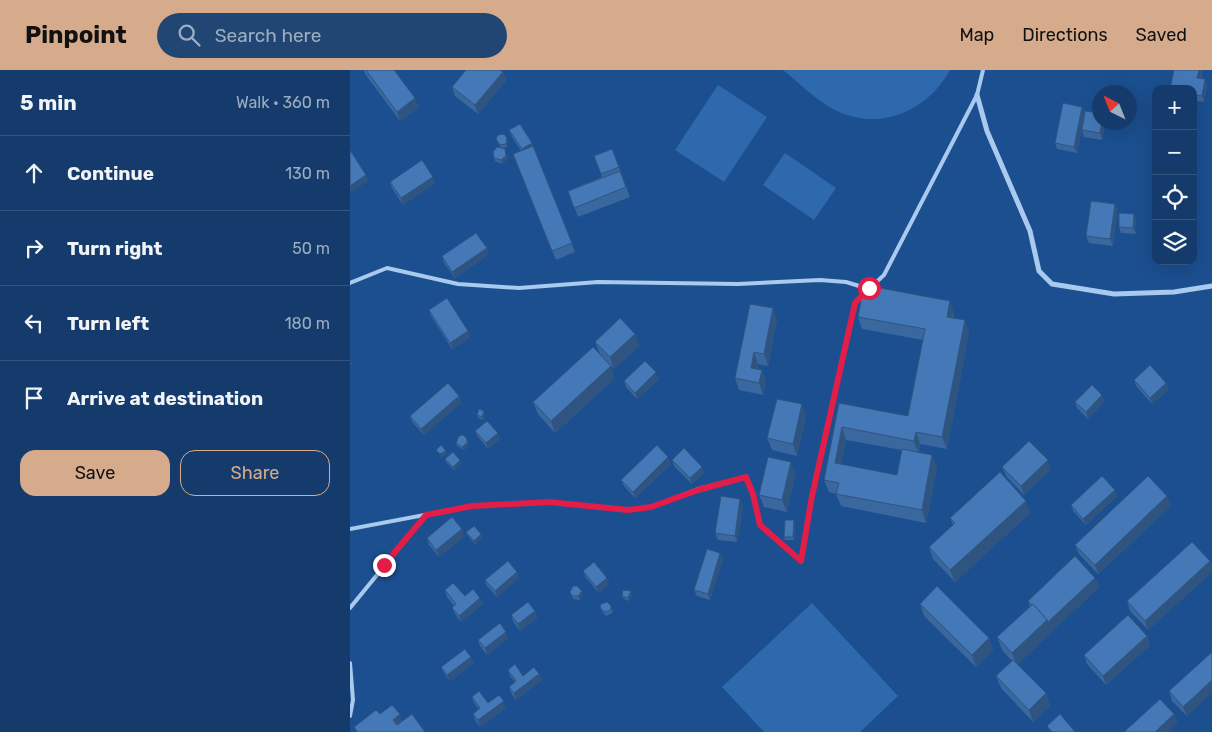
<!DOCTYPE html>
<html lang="en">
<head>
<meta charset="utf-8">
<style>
	:root { --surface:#143b6b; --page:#214673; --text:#f1f3f6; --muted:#9dadc1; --line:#33557e; --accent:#d6ab8b }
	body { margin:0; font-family:Rubik,sans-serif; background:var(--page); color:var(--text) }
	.controls { position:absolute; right:15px; top:15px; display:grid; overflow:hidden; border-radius:10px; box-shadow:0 5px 20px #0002 }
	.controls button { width:45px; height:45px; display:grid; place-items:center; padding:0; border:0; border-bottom:1px solid var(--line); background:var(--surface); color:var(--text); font:25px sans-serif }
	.compass { position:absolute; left:742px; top:15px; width:45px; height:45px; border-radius:50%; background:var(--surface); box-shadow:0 5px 20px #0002; rotate:317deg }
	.stop { position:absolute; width:15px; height:15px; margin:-11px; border:4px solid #e11d48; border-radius:50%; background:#fff }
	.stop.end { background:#e11d48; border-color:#fff; box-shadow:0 1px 5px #0008 }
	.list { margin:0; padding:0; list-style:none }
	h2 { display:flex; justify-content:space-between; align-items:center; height:65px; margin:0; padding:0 20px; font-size:21px }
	h2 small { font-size:16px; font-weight:400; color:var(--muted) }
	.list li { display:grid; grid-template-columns:32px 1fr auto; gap:15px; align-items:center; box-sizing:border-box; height:75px; padding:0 20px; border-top:1px solid var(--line) }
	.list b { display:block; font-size:19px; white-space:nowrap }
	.list em { font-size:16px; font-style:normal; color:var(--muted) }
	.actions { display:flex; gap:10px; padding:15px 20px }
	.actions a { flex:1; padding:11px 0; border:1px solid var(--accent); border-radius:15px; text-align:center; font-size:18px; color:var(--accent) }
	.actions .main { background:var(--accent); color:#111 }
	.icon { flex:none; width:28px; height:28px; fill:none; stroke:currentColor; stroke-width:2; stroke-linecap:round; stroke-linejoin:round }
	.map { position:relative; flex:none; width:862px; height:662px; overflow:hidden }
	header { display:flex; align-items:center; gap:30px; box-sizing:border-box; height:70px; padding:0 25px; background:var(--accent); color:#111 }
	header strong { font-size:24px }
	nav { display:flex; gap:28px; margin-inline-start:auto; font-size:18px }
	.search { width:350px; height:45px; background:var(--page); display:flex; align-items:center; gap:12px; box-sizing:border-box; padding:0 18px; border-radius:28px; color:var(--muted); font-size:19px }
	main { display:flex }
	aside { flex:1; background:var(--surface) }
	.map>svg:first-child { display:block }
	.green { fill:#2e69ad }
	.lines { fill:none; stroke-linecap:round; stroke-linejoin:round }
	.service { stroke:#a9c9ee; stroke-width:4 }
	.minor { stroke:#a9c9ee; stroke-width:5 }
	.wall { fill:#3a679d; fill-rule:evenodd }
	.shaded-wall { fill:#305480 }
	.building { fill:#4478b7; stroke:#305480 }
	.route { stroke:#e11d48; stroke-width:6 }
</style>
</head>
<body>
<header>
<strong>Pinpoint</strong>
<div class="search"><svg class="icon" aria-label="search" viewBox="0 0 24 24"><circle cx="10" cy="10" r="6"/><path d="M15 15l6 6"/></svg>Search here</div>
<nav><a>Map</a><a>Directions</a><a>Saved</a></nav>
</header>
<main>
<aside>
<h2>5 min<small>Walk · 360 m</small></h2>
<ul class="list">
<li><svg class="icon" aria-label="ahead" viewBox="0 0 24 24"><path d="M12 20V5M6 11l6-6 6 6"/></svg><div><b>Continue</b></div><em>130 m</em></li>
<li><svg class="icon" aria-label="right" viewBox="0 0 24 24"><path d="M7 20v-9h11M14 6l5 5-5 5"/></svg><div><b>Turn right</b></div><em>50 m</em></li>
<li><svg class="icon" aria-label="left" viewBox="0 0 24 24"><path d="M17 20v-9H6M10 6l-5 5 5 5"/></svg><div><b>Turn left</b></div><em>180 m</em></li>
<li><svg class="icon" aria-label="arrive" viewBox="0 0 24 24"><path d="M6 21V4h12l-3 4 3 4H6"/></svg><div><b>Arrive at destination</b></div></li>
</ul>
<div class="actions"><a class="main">Save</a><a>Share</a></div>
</aside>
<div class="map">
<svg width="862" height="662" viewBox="0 0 862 662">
	<rect width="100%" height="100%" fill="#1b4f8f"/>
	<g class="green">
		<path d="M 433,0 L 600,0 C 577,42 529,62 485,40 C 466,30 449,13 433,0 Z"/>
		<polygon points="368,15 417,47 374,112 325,80"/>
		<polygon points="435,83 486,118 464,150 413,115"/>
		<polygon points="462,533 548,626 510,662 414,662 372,617"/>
	</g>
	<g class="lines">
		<g class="service">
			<polyline points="0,213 37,198 108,214 169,218 248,212 388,214 470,210 496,212 519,219 534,205 627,25 633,0"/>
			<polyline points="0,459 122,436 199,432 278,440 301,437 348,419 396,407 403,424 410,455 451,491"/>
			<polyline points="451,491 462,426 505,233 516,222"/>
			<polyline points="0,538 76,445"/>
			<polyline points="0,593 3,630 0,646"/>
		</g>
		<polyline class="minor" points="627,25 637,61 680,161 689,201 702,214 764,224 824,222 862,216"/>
	</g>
	<g class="wall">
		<polygon points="14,0 44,0 69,37 50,51 15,4"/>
		<polygon points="824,0 852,0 851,9 855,9 857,16 854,32 847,31 846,38 843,38 843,19"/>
		<polygon points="153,2 156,11 128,44 105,26 102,17"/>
		<polygon points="732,37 735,43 727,83 707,79 705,73"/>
		<polygon points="750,52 755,52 752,70 734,67 732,60"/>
		<polygon points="159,60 182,73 225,182 206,190 167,93 171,81 162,67"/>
		<polygon points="146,69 158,71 157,77 151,78"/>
		<polygon points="155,79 157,89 152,94 145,91 144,88"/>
		<polygon points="244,86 269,97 280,127 228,147 218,121 252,107"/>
		<polygon points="40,112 85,113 53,135 42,118"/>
		<polygon points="765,134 767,140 763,176 739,173 736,166"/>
		<polygon points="784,144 786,150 786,164 771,163 769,157"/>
		<polygon points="139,184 105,208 94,193 92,186"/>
		<polygon points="79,240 118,261 120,267 102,279 81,246"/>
		<path d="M 604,243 L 604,248 L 619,262 L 597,379 L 570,374 L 569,382 L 587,397 L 576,453 L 491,436 L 486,424 L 479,422 L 474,410 L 489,333 L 558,346 L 573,270 L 512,259 L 508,247 ZM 496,370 L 552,380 L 547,405 L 491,394 Z"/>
		<polygon points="427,250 418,296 408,294 408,300 412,300 416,312 413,325 389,320 385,308"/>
		<polygon points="285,264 289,276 264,299 250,284 245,272"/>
		<polygon points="265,308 205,363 188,344 183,332"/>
		<polygon points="309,309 287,329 276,317 274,311"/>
		<polygon points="784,310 816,313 818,320 802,334 786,316"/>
		<polygon points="109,326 111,333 74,365 62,352 60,346"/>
		<polygon points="755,331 738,349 727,338 725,332"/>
		<polygon points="134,341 135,344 133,350 128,348 127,345"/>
		<polygon points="456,346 447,386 422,380 417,368"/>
		<polygon points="125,361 150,369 138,379 128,367"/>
		<polygon points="118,372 118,376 114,380 107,376 106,373"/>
		<polygon points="95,389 112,393 104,400 96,392"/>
		<polygon points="322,390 354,403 342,414 324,396"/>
		<polygon points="321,394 285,428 274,416 271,410"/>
		<polygon points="652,397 701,399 674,425 656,406"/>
		<polygon points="445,404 437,442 414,437 409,425"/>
		<polygon points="767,426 736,455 723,441 721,435"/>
		<polygon points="393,436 387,472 368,470 365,463"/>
		<polygon points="821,436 748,504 729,484 725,475"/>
		<polygon points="680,443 605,512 583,489 579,477 603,455 600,448"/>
		<polygon points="445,453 444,470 435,470 434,467"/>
		<polygon points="116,462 131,464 132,468 125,474 117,465"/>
		<polygon points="115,466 89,487 79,475 77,468"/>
		<polygon points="370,483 373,489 360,530 347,526 344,520"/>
		<polygon points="860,491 862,496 862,502 798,560 780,541 777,531"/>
		<polygon points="233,501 257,508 259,514 249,523 236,508"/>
		<polygon points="167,502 169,508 147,527 137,516 135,510"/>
		<polygon points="745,508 749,517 668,594 696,623 700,636 683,652 651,618 646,606 662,591 652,580 647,567 680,537 678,531"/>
		<polygon points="95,520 115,526 130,528 133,534 111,552 105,544 102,538 104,536 97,527"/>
		<polygon points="220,522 233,524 230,530 223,529"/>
		<polygon points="282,524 279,531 274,529 272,526"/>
		<polygon points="570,534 639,568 643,580 626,597 574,546"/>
		<polygon points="250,538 263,540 262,543 256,546 252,541"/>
		<polygon points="185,541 187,548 170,561 163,551 161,545"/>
		<polygon points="797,566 800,575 756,615 737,594 734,585"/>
		<polygon points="158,568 137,585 130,576 128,570"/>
		<polygon points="862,582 837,646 822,631 819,621"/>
		<polygon points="124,593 100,611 94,603 91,597"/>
		<polygon points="158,600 173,606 189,604 192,610 166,630 161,623 159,617 165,612 160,606"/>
		<polygon points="122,627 138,633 156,638 130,657 125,650 123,644 129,639 124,633"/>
	</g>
	<g class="shaded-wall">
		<polygon points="849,0 852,0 849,14 847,8"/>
		<polygon points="153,2 156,11 128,44 125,35"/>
		<polygon points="855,9 857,16 854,32 852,26"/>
		<polygon points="845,25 847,31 846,38 844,32"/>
		<polygon points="65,28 69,37 50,51 47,42"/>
		<polygon points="732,37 735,43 727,83 724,77"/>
		<polygon points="752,52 755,52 752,70 750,63"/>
		<polygon points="157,68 158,71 157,77 156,74"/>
		<polygon points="182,73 184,79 174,86 172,79"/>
		<polygon points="155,79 157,89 152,94 151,90"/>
		<polygon points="16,105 18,111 0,123 0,116"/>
		<polygon points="83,107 85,113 53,135 51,128"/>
		<polygon points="765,134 767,140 763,176 760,169"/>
		<polygon points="784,144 786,150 786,164 783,158"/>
		<polygon points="137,178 139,184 105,208 102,202"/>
		<polygon points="600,231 604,243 601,259 597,247"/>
		<polygon points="423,238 427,250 418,296 414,284"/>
		<polygon points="615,250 619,262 597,379 592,367"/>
		<polygon points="118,261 120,267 102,279 100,273"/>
		<polygon points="285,264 289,276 264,299 260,287"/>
		<polygon points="404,282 408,294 405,310 401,298"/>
		<polygon points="0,288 2,294 0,296"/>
		<polygon points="261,296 265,308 205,363 201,351"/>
		<polygon points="412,300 416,312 413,325 409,313"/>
		<polygon points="306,302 309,309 287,329 285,323"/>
		<polygon points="816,313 818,320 802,334 800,328"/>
		<polygon points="752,325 755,331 738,349 736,342"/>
		<polygon points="109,326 111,333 74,365 71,359"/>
		<polygon points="452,334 456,346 447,386 443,374"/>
		<polygon points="134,341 135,344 133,350 132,347"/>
		<polygon points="492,357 496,370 489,405 485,393"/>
		<polygon points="566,362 570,374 568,383 564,371"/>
		<polygon points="148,363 150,369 138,379 136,373"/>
		<polygon points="117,369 118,372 118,376 114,380 112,377"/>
		<polygon points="96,381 97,384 91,388 90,384"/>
		<polygon points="582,385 587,397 576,453 572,440"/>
		<polygon points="318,387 321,394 285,428 283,422"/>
		<polygon points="110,390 112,393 104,400 103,397"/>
		<polygon points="698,390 701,399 674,425 671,416"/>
		<polygon points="441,392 445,404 437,442 432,430"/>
		<polygon points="352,397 354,403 342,414 340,408"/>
		<polygon points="765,420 767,426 736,455 733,449"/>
		<polygon points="817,426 821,436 748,504 745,495"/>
		<polygon points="390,429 393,436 387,472 385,466"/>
		<polygon points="676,431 680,443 605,512 600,500"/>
		<polygon points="444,450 445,453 444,470 443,467"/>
		<polygon points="112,459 115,466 89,487 86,480"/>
		<polygon points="131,464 132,468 125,474 124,471"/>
		<polygon points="370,483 373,489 360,530 358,524"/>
		<polygon points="860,491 862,496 862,502 798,560 795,551"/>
		<polygon points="167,502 169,508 147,527 145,521"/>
		<polygon points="257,508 259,514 249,523 246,517"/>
		<polygon points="745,508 749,517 667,595 662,583 697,550"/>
		<polygon points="232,521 233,524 230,530 228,526"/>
		<polygon points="281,521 282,524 279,531 278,528"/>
		<polygon points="130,528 133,534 111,552 109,546"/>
		<polygon points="185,541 187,548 170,561 168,554"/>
		<polygon points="156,562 158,568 137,585 135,578"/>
		<polygon points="797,566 800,575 756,615 753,606"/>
		<polygon points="639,568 643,580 626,597 622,585"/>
		<polygon points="121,587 124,593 100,611 97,605"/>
		<polygon points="189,604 192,610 166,630 164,623"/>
		<polygon points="862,610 862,623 837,646 833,637"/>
		<polygon points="696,623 700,636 683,652 679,640"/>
		<polygon points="154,631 156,638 130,657 128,650"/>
		<polygon points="50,644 54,657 47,662 43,650"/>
		<polygon points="824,644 828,653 819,662 805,662"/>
	</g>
	<g class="building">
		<polygon points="16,0 44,0 65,28 47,42"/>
		<polygon points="116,0 150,0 153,2 125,35 102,17"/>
		<polygon points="824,0 849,0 847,8 855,9 852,26 845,25 843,32 843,19 820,19"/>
		<polygon points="713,33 732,37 724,77 705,73"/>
		<polygon points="735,41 750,43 750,52 752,52 750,63 732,60"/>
		<polygon points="170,54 182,73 172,79 159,60"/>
		<polygon points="154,64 157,68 156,74 150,75 146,69 148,65"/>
		<polygon points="183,76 222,173 202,181 163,84"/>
		<polygon points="147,77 155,79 156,86 151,90 144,88 143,82"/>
		<polygon points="262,79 269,97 251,104 244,86"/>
		<polygon points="0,80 16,105 0,116"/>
		<polygon points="72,90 83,107 51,128 40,112"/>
		<polygon points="270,101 276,117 224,138 218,121"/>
		<polygon points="741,131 765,134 760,169 736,166"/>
		<polygon points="769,143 784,144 783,158 769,157"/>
		<polygon points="126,163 137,178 102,202 92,186"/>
		<polygon points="514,215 600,231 597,247 615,250 592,367 566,362 564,371 492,357 485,393 547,405 552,379 582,385 572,440 486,424 489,413 474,410 489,333 558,346 575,259 508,247"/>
		<polygon points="97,228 118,261 100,273 79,240"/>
		<polygon points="400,234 423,238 414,284 404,282 401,298 412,300 409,313 385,308"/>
		<polygon points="270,248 285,264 260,287 245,272"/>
		<polygon points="243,277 261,296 201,351 183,332"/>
		<polygon points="295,291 306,302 285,323 274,311"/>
		<polygon points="800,295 816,313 800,328 784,310"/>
		<polygon points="98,313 109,326 71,359 60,346"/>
		<polygon points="742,315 752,325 736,342 725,332"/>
		<polygon points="427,329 452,334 443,374 417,368"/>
		<polygon points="129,339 134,341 132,347 127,345"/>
		<polygon points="137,351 148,363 136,373 125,361"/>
		<polygon points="113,365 117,369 117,373 112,377 106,373 109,366"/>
		<polygon points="679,371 698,390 671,416 652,397"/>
		<polygon points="91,375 96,381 90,384 86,380"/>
		<polygon points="307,375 318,387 283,422 271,410"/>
		<polygon points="334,378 352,397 340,408 322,390"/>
		<polygon points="103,382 110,390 103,397 95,389"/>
		<polygon points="418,387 441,392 432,430 409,425"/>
		<polygon points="650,402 676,431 600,500 579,477 605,453 600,448"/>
		<polygon points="752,406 765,420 733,449 721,435"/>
		<polygon points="798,406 817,426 745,495 725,475"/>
		<polygon points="371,426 390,429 385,466 365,463"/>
		<polygon points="102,447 112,459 86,480 77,468"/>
		<polygon points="435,450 444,450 443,467 434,467"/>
		<polygon points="124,456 131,464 124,471 116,462"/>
		<polygon points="842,472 860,491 795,551 777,531"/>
		<polygon points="357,479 370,483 358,524 344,520"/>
		<polygon points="725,486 745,508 698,552 697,550 683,534 682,535 678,531"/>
		<polygon points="158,491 167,502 145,521 135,510"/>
		<polygon points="244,492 257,508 246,517 233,501"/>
		<polygon points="103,513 115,526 123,519 130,528 109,546 102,538 106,534 95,520"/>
		<polygon points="223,516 227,516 232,521 228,526 222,526 220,522"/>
		<polygon points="587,516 639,568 622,585 570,534"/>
		<polygon points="273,520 281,521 278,528 272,526"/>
		<polygon points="178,532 185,541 168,554 161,545"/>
		<polygon points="257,532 261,536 261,540 255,542 250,538 251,534"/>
		<polygon points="683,534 697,550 662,583 647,567"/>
		<polygon points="778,545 797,566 753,606 734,585"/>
		<polygon points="150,553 156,562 135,578 128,570"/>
		<polygon points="115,579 121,587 97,605 91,597"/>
		<polygon points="862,582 862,610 833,637 819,621"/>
		<polygon points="663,590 696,623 679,640 646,606"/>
		<polygon points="165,594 173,606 184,597 189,604 164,623 159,617 166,611 158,600"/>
		<polygon points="129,621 138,633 149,625 154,631 128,650 123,644 130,638 122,627"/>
		<polygon points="810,629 824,644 805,662 774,662"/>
		<polygon points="42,635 50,644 43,650 47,655 62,644 75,662 6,662 7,661 4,657 26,640 30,644"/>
		<polygon points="710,644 725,662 702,662 697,656"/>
	</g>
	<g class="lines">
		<polyline class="route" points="34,495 76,445 122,436 199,432 278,440 301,437 348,420 396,407 403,424 410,455 451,491 462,426 505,233 519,218"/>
	</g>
</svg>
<div class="controls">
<button>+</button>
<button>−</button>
<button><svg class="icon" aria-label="locate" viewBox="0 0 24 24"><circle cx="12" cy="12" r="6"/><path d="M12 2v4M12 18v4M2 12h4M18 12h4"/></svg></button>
<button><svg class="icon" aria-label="layers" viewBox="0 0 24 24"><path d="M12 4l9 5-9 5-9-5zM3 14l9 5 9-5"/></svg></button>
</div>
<svg class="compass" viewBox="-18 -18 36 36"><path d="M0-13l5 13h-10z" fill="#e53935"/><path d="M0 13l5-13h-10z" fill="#9dadc1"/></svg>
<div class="stop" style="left:519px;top:218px"></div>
<div class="stop end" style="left:34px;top:495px"></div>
</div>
</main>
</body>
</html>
